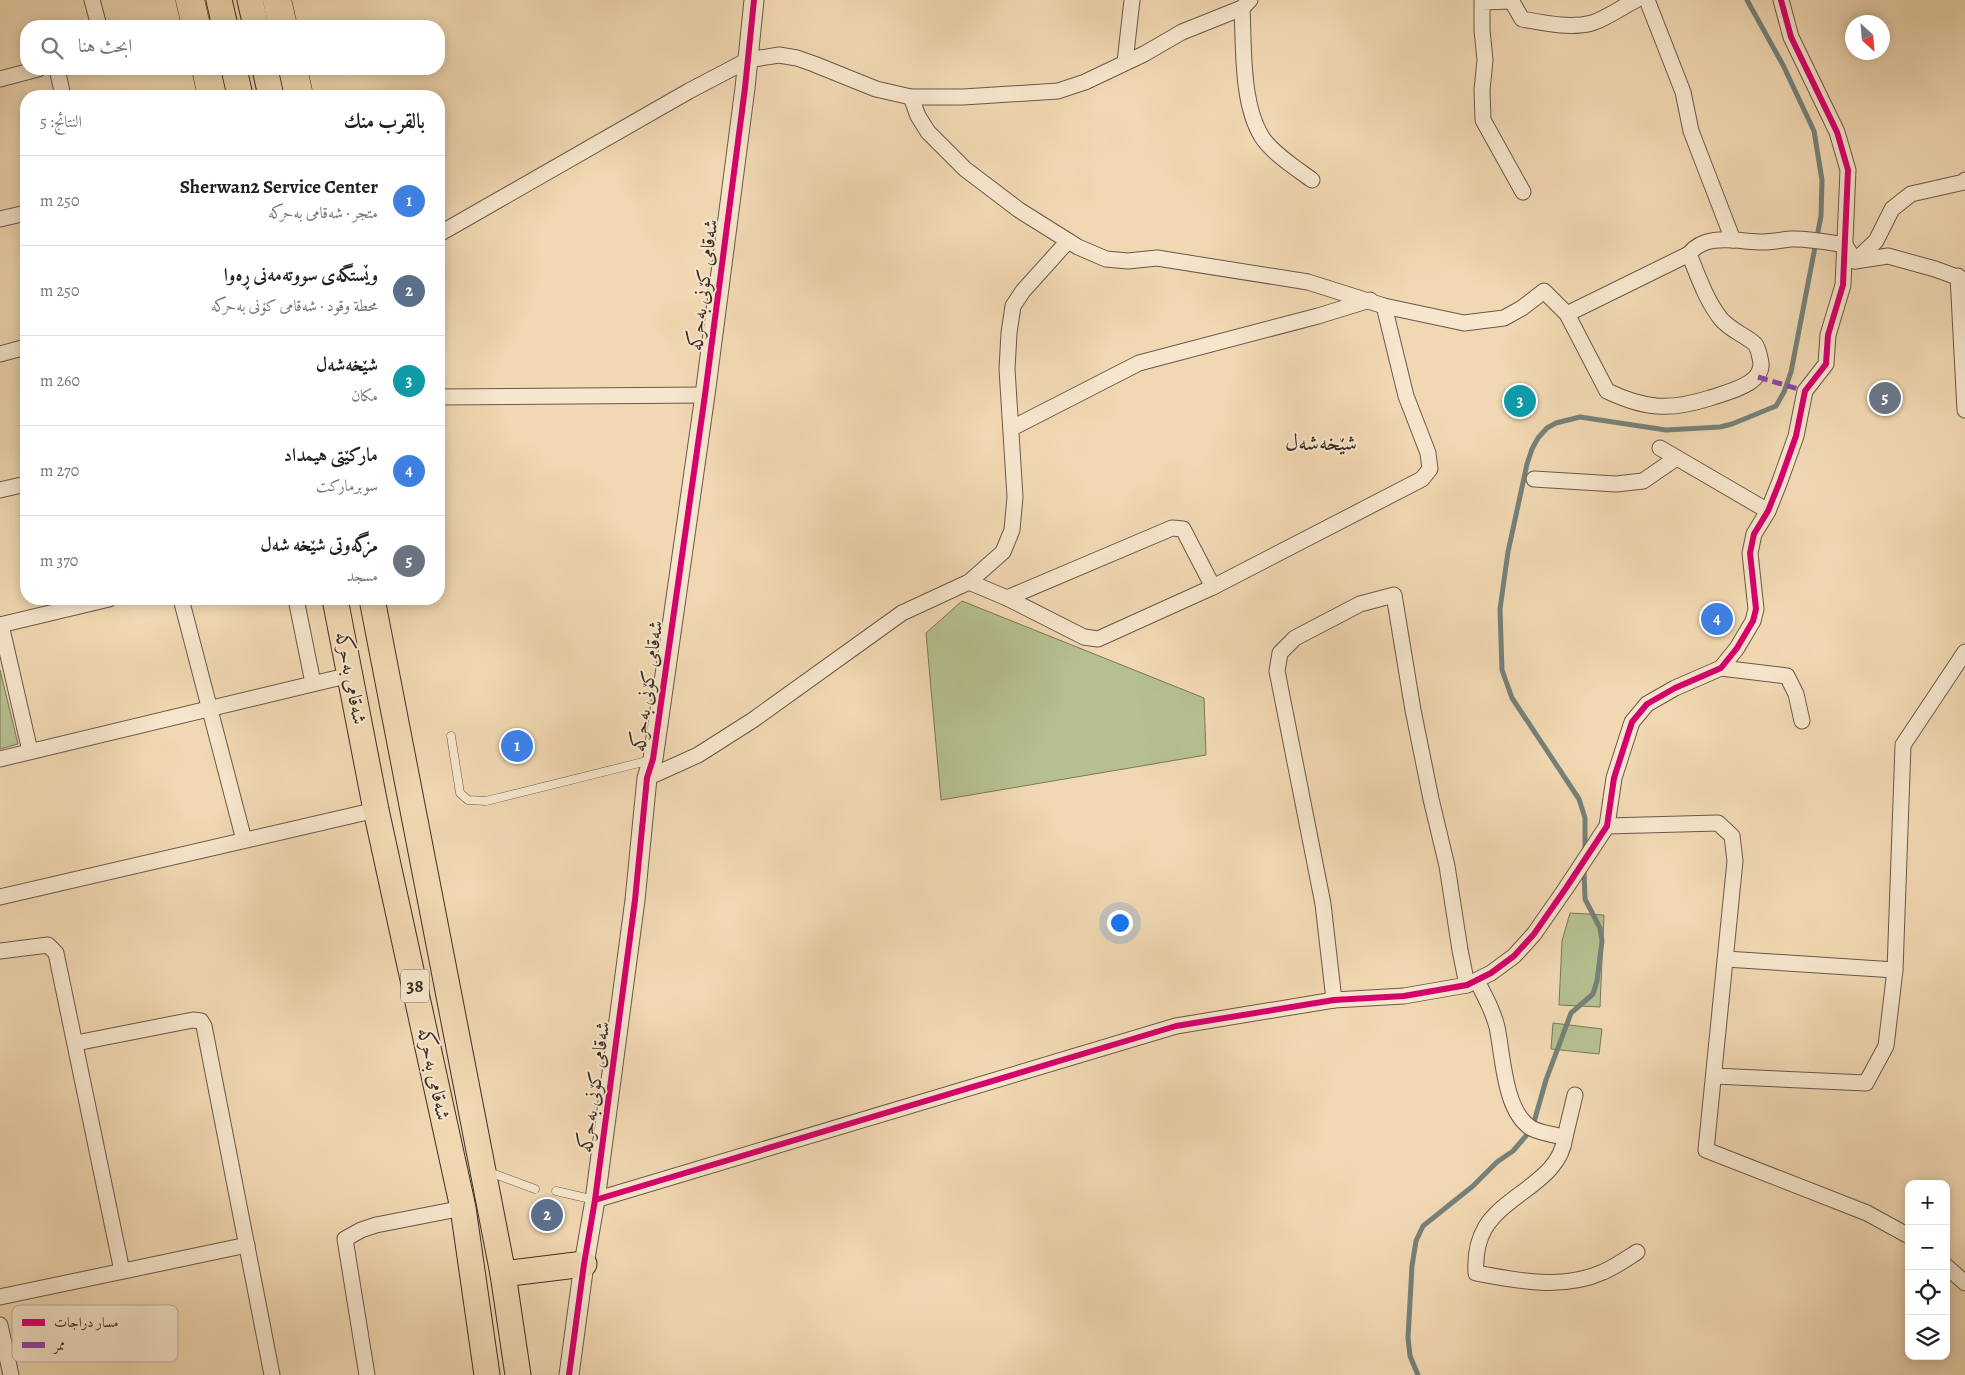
<!DOCTYPE html>
<html lang="ar">
<head>
<meta charset="utf-8">
<style>
	:root { --surface:#fff; --page:#f6f6f6; --text:#202124; --muted:#757577; --line:#e0e0e0; --accent:#8f2418 }
	body { margin:0; font-family:Alegreya,Amiri,serif; background:var(--page); color:var(--text); direction:rtl }
	.controls { position:absolute; right:15px; bottom:15px; display:grid; overflow:hidden; border-radius:10px; box-shadow:0 2px 12px #0003 }
	.controls button { width:45px; height:45px; display:grid; place-items:center; padding:0; border:0; border-bottom:1px solid var(--line); background:var(--surface); color:var(--text); font:25px sans-serif }
	.compass { position:absolute; left:1845px; top:15px; width:45px; height:45px; border-radius:50%; background:var(--surface); box-shadow:0 2px 12px #0003; rotate:154deg }
	.you { position:absolute; left:1119px; top:922px; width:18px; height:18px; margin:-12px; border:4px solid #fff; border-radius:50%; background:#1a73e8; box-shadow:0 0 0 8px #1a73e833 }
	.badge { display:grid; place-items:center; width:32px; height:32px; border-radius:50%; background:var(--accent); color:#fff; font-size:16px; font-weight:700 }
	.pin { position:absolute; translate:-50% -50%; border:2px solid #fff; box-shadow:0 1px 5px #0006 }
	.list { margin:0; padding:0; list-style:none }
	h2 { display:flex; justify-content:space-between; align-items:center; height:65px; margin:0; padding:0 20px; font-size:21px }
	h2 small { font-size:16px; font-weight:400; color:var(--muted) }
	.list li { display:grid; grid-template-columns:32px 1fr auto; gap:15px; align-items:center; box-sizing:border-box; height:90px; padding:0 20px; border-top:1px solid var(--line) }
	.list b { display:block; font-size:19px; white-space:nowrap }
	.list p { margin:0; font-size:16px; white-space:nowrap; color:var(--muted) }
	.list em { font-size:16px; font-style:normal; color:var(--muted) }
	.icon { flex:none; width:28px; height:28px; fill:none; stroke:currentColor; stroke-width:2; stroke-linecap:round; stroke-linejoin:round }
	.map { position:relative; flex:none; width:1965px; height:1375px; overflow:hidden; direction:ltr }
	.search { position:absolute; background:var(--surface); box-shadow:0 2px 12px #0003; left:20px; top:20px; width:425px; height:55px; display:flex; align-items:center; gap:12px; box-sizing:border-box; padding:0 18px; border-radius:20px; color:var(--muted); font-size:19px }
	.panel { position:absolute; background:var(--surface); box-shadow:0 2px 12px #0003; left:20px; top:90px; width:425px; height:515px; border-radius:20px; direction:rtl }
	.map>svg:first-child { display:block }
	.green { fill:#b6c08f; stroke:#7a775a }
	.lines { fill:none; stroke-linecap:round; stroke-linejoin:round }
	.stream { stroke:#758179; stroke-width:5 }
	.service-casing { stroke:#6a5849; stroke-width:9 }
	.minor-casing { stroke:#6a5849; stroke-width:17 }
	.tertiary-casing { stroke:#6a5849; stroke-width:21 }
	.primary-casing { stroke:#3d2e26; stroke-width:27 }
	.motorway-casing { stroke:#3d2e26; stroke-width:29 }
	.service { stroke:#f6e6cd; stroke-width:8 }
	.minor { stroke:#f6e6cd; stroke-width:15 }
	.tertiary { stroke:#f6e6cd; stroke-width:19 }
	.primary { stroke:#f1d8b2; stroke-width:25 }
	.motorway { stroke:#f1d8b2; stroke-width:28 }
	.quiet { stroke:#8e44ad; stroke-width:5; stroke-dasharray:10 5; stroke-linecap:butt }
	.cycleway-casing { stroke:#f6e6cd; stroke-width:9 }
	.cycleway { stroke:#d6006c; stroke-width:6 }
	.labels { text-anchor:middle; dominant-baseline:central; stroke-width:4; stroke-linejoin:round; paint-order:stroke }
	.shield { fill:#f6e6cd; stroke:#746558; stroke-width:1 }
	.shield-label { font-size:19px; font-weight:bold; fill:#3d2e26 }
	.street-label { font-size:20px; fill:#3d2e26; stroke:#f6e6cd }
	.quarter-label { font-size:22px; fill:#3d2e26; stroke:#f6e6cd }
	.key { fill:#f6e6cd; stroke:#beaf9b; stroke-width:1 }
	.key-label { font-size:14px; fill:#3d2e26 }
</style>
</head>
<body>
<div class="map">
<svg width="1965" height="1375" viewBox="0 0 1965 1375">
	<rect width="100%" height="100%" fill="#f1d8b2"/>
	<filter id="stains"><feTurbulence type="fractalNoise" baseFrequency=".004" numOctaves="4"/><feColorMatrix values="0 0 0 0 .2 0 0 0 0 .09 0 0 0 0 .02 0 0 0 .5 -.17"/></filter>
	<radialGradient id="worn" r=".72"><stop offset=".6" stop-color="#630" stop-opacity="0"/><stop offset="1" stop-color="#630" stop-opacity=".3"/></radialGradient>
	<g class="green">
		<polygon points="962,601 1204,698 1206,755 941,800 926,633"/>
		<polygon points="0,670 18,744 0,749"/>
		<polygon points="1570,913 1604,915 1600,1007 1559,1005 1562,941"/>
		<polygon points="1553,1023 1602,1029 1599,1054 1551,1049"/>
	</g>
	<g class="lines">
		<g class="stream">
			<polyline points="1585,851 1585,818 1579,799 1512,698 1502,670 1500,609 1508,552 1527,464 1532,449 1538,438 1547,428 1556,423 1580,417 1666,430 1720,427 1732,424 1776,406 1784,392 1791,372 1821,216 1822,180 1814,131 1783,65 1747,0"/>
			<polyline points="1418,1375 1410,1356 1408,1338 1412,1266 1416,1241 1423,1226 1473,1186 1497,1162 1513,1151 1532,1129 1546,1080 1571,1013 1593,994 1597,981 1602,941 1600,928 1585,899 1584,870"/>
		</g>
		<defs>
			<g id="service">
				<polyline points="451,736 460,793 468,800 486,801 651,760"/>
				<polyline points="489,1172 535,1189"/>
				<polyline points="556,1191 595,1200"/>
			</g>
			<g id="minor">
				<polyline points="92,0 99,26"/>
				<path d="M 1511,0 L 1522,19 C 1544,23 1570,29 1592,23 C 1607,18 1622,7 1636,0"/>
				<polyline points="1647,0 1683,92 1691,131 1733,240"/>
				<polyline points="1512,1 1482,2 1482,30 1485,60 1482,90 1483,120 1523,192"/>
				<path d="M 1242,8 C 1244,46 1241,104 1262,137 C 1271,152 1297,169 1312,180"/>
				<polyline points="1125,62 1132,0"/>
				<polyline points="57,69 63,96"/>
				<polyline points="0,79 38,69"/>
				<path d="M 911,97 L 918,116 L 928,132 L 965,169 L 1019,210 L 1078,247 L 1106,259 L 1128,261 L 1157,258 L 1308,282 L 1384,306 L 1464,323 L 1504,318 L 1522,308 L 1544,291 L 1567,314 L 1607,391 C 1645,409 1669,411 1710,398 C 1727,392 1768,384 1760,358 C 1759,353 1758,348 1755,344 C 1745,335 1730,330 1721,319 C 1706,300 1698,276 1689,254"/>
				<polyline points="0,219 26,213"/>
				<polyline points="439,234 689,91 748,60 779,55 797,58 814,64 876,89 911,97 963,97 1058,91 1085,82 1144,54 1182,32 1242,8 1250,0"/>
				<polyline points="1855,261 1876,241 1892,209 1911,194 1964,182 1965,180"/>
				<polyline points="1958,276 1965,410"/>
				<path d="M 1567,314 L 1689,254 C 1706,232 1739,242 1763,242 C 1772,242 1781,240 1790,239 C 1808,238 1827,242 1845,245 L 1855,261 L 1888,256 L 1935,269 L 1965,280"/>
				<polyline points="0,354 26,347"/>
				<polyline points="439,397 705,395"/>
				<polyline points="1012,428 1139,363 1318,316 1370,300"/>
				<polyline points="1660,448 1768,511"/>
				<polyline points="1534,479 1616,484 1643,481 1675,459"/>
				<polyline points="0,490 26,484"/>
				<polyline points="969,582 1007,598 1084,637 1098,639 1213,587 1422,479 1430,469 1428,453 1406,396 1384,306"/>
				<polyline points="1007,598 1172,528 1183,529 1213,587"/>
				<polyline points="181,599 244,840"/>
				<polyline points="296,599 313,683"/>
				<polyline points="0,625 109,599"/>
				<polyline points="1,625 30,751"/>
				<polyline points="1721,668 1787,676 1796,694 1802,721"/>
				<polyline points="0,759 350,675"/>
				<polyline points="647,778 698,755 753,720 902,613 969,582 1003,552 1012,530 1015,497 1007,369 1009,333 1013,306 1023,291 1068,241"/>
				<polyline points="1607,826 1718,823 1732,836 1735,861 1706,1150 1867,1213 1909,1236"/>
				<polyline points="0,897 376,810"/>
				<polyline points="0,951 48,945 56,953 122,1271"/>
				<polyline points="1726,959 1895,970"/>
				<path d="M 1477,981 C 1485,996 1493,1011 1497,1027 C 1503,1055 1504,1111 1531,1128 C 1540,1133 1554,1135 1565,1137 L 1575,1095"/>
				<polyline points="1334,1000 1323,904 1277,671 1280,653 1295,638 1360,604 1394,595 1413,710 1431,799 1447,866 1460,950 1467,985"/>
				<polyline points="76,1043 193,1020 201,1021 204,1026 272,1375"/>
				<polyline points="1714,1076 1866,1083 1886,1046 1895,970 1903,745 1965,652"/>
				<path d="M 1565,1137 C 1560,1181 1506,1193 1485,1228 C 1477,1242 1475,1258 1476,1273 C 1518,1281 1563,1290 1603,1272 C 1615,1267 1626,1259 1637,1252"/>
				<polyline points="595,1200 1176,1026 1334,1000 1404,996 1467,985 1491,973 1514,956 1534,934 1566,888 1607,826 1614,778 1632,722 1647,704 1675,688 1721,668 1737,648 1753,621 1756,609 1750,553 1754,534 1768,511 1780,481 1796,436 1805,391 1826,364 1828,335 1843,285 1848,170 1837,132 1791,37 1781,0"/>
				<polyline points="1946,1266 1965,1283"/>
				<polyline points="0,1297 247,1245"/>
				<polyline points="0,1325 11,1375"/>
				<polyline points="367,1375 345,1239 361,1230 376,1225 463,1208"/>
			</g>
			<polyline id="tertiary" points="569,1375 584,1264 595,1200 635,900 647,778 653,759 705,395 745,88 754,0"/>
			<g id="primary">
				<polyline points="219,0 225,26"/>
				<polyline points="250,0 256,26"/>
				<polyline points="234,69 240,96"/>
				<polyline points="265,69 271,96"/>
				<polyline points="335,599 376,810 463,1208 487,1375"/>
				<polyline points="372,599 503,1274 518,1375"/>
				<polyline points="503,1274 584,1264"/>
			</g>
			<g id="motorway">
				<polyline points="190,0 196,26"/>
				<polyline points="277,0 283,26"/>
				<polyline points="206,69 212,96"/>
				<polyline points="293,69 299,96"/>
			</g>
		</defs>
		<use href="#service" class="service-casing"/>
		<use href="#minor" class="minor-casing"/>
		<use href="#tertiary" class="tertiary-casing"/>
		<use href="#primary" class="primary-casing"/>
		<use href="#motorway" class="motorway-casing"/>
		<use href="#service" class="service"/>
		<use href="#minor" class="minor"/>
		<use href="#tertiary" class="tertiary"/>
		<use href="#primary" class="primary"/>
		<use href="#motorway" class="motorway"/>
		<polyline class="quiet" points="1758,377 1805,391"/>
		<defs>
			<g id="cycleway">
				<polyline points="595,1200 1176,1026 1334,1000 1404,996 1467,985 1491,973 1514,956 1534,934 1566,888 1607,826 1614,778 1632,722 1647,704 1675,688 1721,668 1737,648 1753,621 1756,609 1750,553 1754,534 1768,511 1780,481 1796,436 1805,391 1826,364 1828,335 1843,285 1848,170 1837,132 1791,37 1781,0"/>
				<polyline points="569,1375 584,1264 595,1200 635,900 647,778 653,759 705,395 745,88 754,0"/>
			</g>
		</defs>
		<use href="#cycleway" class="cycleway-casing"/>
		<use href="#cycleway" class="cycleway"/>
	</g>
	<g class="labels">
		<rect class="shield" x="401" y="969.5" width="28" height="33" rx="4"/>
		<g class="shield-label">
			<text x="415" y="986">38</text>
		</g>
		<g class="street-label">
			<text transform="translate(703 285) rotate(-83)">شەقامی کۆنی بەحرکە</text>
			<text transform="translate(351 678) rotate(79)">شەقامی بەحرکە</text>
			<text transform="translate(647 686) rotate(-82)">شەقامی کۆنی بەحرکە</text>
			<text transform="translate(434 1074) rotate(78)">شەقامی بەحرکە</text>
			<text transform="translate(594 1087) rotate(-82)">شەقامی کۆنی بەحرکە</text>
		</g>
		<g class="quarter-label">
			<text x="1321" y="443">شێخەشەل</text>
		</g>
	</g>
	<rect x="12" y="1305" width="166" height="57" rx="8" class="key"/>
	<rect x="22" y="1319" width="23" height="7" fill="#d6006c"/>
	<rect x="22" y="1342" width="23" height="6" fill="#8e44ad"/>
	<g class="key-label">
		<text x="54" y="1327">مسار دراجات</text>
		<text x="54" y="1350">ممر</text>
	</g>
	<rect width="100%" height="100%" filter="url(#stains)"/>
	<rect width="100%" height="100%" fill="url(#worn)"/>
</svg>
<div class="controls">
<button>+</button>
<button>−</button>
<button><svg class="icon" aria-label="locate" viewBox="0 0 24 24"><circle cx="12" cy="12" r="6"/><path d="M12 2v4M12 18v4M2 12h4M18 12h4"/></svg></button>
<button><svg class="icon" aria-label="layers" viewBox="0 0 24 24"><path d="M12 4l9 5-9 5-9-5zM3 14l9 5 9-5"/></svg></button>
</div>
<svg class="compass" viewBox="-18 -18 36 36"><path d="M0-13l5 13h-10z" fill="#e53935"/><path d="M0 13l5-13h-10z" fill="#757577"/></svg>
<div class="you"></div>
<div class="pin badge" style="left:517px;top:746px;background:#3f7fe0">1</div>
<div class="pin badge" style="left:547px;top:1215px;background:#5c6f8a">2</div>
<div class="pin badge" style="left:1520px;top:401px;background:#0f9aa8">3</div>
<div class="pin badge" style="left:1717px;top:619px;background:#3f7fe0">4</div>
<div class="pin badge" style="left:1885px;top:398px;background:#6b7280">5</div>
<div class="search"><svg class="icon" aria-label="search" viewBox="0 0 24 24"><circle cx="10" cy="10" r="6"/><path d="M15 15l6 6"/></svg>ابحث هنا</div>
<section class="panel">
<h2>بالقرب منك<small>النتائج: 5</small></h2>
<ul class="list">
<li><span class="badge" style="background:#3f7fe0">1</span><div><b>Sherwan2 Service Center</b><p>متجر · شەقامی بەحرکە</p></div><em>250 m</em></li>
<li><span class="badge" style="background:#5c6f8a">2</span><div><b>وێستگەی سووتەمەنی ڕەوا</b><p>محطة وقود · شەقامی کۆنی بەحرکە</p></div><em>250 m</em></li>
<li><span class="badge" style="background:#0f9aa8">3</span><div><b>شێخه‌شه‌ل</b><p>مكان</p></div><em>260 m</em></li>
<li><span class="badge" style="background:#3f7fe0">4</span><div><b>مارکێتی هیمداد</b><p>سوبرماركت</p></div><em>270 m</em></li>
<li><span class="badge" style="background:#6b7280">5</span><div><b>مزگەوتی شێخە شەل</b><p>مسجد</p></div><em>370 m</em></li>
</ul>
</section>
</div>
</body>
</html>
